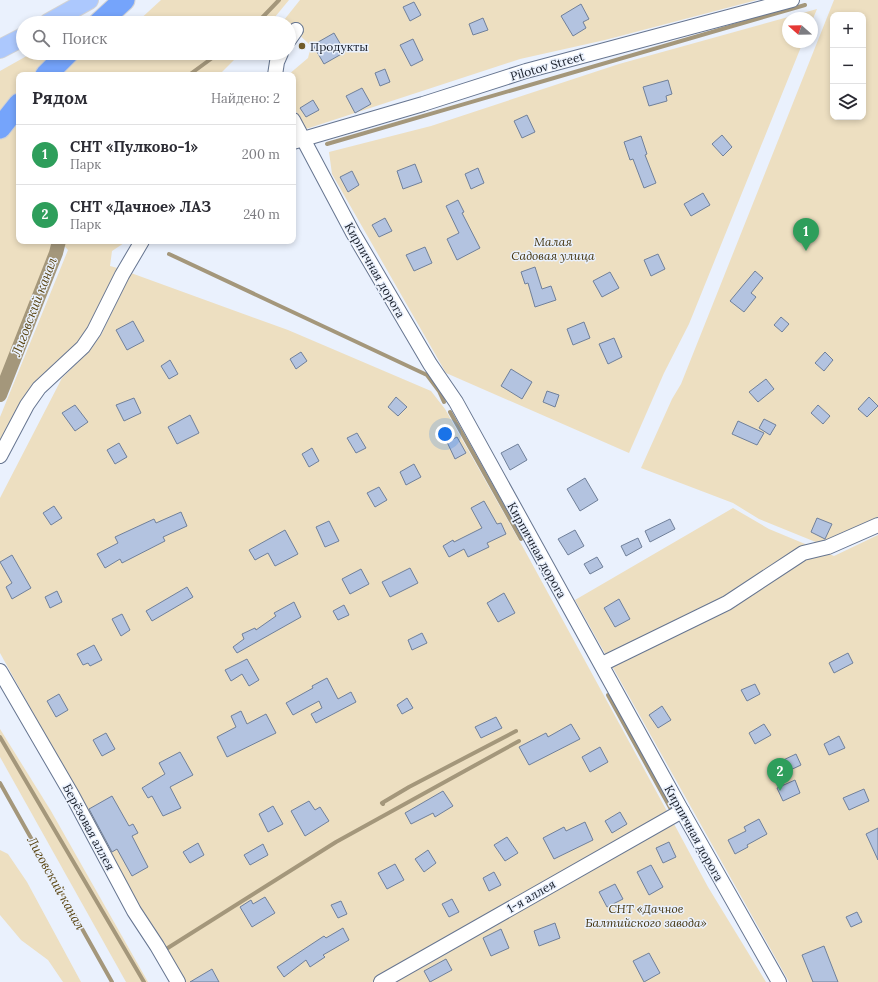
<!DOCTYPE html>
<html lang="ru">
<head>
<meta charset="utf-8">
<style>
	:root { --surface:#fff; --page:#f7f7f7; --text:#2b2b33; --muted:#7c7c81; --line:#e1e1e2; --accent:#1a73e8 }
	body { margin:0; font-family:Lora,serif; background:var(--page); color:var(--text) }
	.controls { position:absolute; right:12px; top:12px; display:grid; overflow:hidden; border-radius:8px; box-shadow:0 2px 6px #0003 }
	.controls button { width:36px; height:36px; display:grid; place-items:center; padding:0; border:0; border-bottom:1px solid var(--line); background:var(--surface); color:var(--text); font:20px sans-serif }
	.compass { position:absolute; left:782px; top:12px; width:36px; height:36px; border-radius:50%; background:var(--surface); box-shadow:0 2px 6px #0003; rotate:290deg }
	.you { position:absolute; left:445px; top:434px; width:14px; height:14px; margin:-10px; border:3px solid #fff; border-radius:50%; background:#1a73e8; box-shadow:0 0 0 6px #1a73e833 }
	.badge { display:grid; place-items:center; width:26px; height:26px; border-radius:50%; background:var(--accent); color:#fff; font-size:13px; font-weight:700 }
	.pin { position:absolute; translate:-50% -33px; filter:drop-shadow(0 1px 2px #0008) }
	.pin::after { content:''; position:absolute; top:21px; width:14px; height:12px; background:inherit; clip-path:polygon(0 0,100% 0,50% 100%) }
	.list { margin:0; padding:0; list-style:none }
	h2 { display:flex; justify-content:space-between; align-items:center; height:52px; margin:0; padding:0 16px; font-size:17px }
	h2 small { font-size:13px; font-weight:400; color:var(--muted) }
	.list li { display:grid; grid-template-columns:26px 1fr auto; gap:12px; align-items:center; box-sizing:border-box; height:60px; padding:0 16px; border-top:1px solid var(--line) }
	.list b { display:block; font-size:15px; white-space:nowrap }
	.list p { margin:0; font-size:13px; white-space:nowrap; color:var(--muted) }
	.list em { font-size:13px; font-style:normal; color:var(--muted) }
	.icon { flex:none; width:22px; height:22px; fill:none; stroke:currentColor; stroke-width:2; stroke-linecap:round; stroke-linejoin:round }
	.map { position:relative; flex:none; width:878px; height:982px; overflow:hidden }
	.search { position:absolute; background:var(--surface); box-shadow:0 2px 6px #0003; left:16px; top:16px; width:280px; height:44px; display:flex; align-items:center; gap:10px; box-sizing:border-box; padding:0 14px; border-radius:22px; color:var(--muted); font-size:15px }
	.panel { position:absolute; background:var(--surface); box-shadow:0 2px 6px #0003; left:16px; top:72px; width:280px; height:172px; border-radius:8px }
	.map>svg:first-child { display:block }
	.green { fill:#eddfc1; fill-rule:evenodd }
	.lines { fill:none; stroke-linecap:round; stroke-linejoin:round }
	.stream { stroke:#a4977b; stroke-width:4 }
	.canal { stroke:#a4977b; stroke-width:14 }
	.building { fill:#b3c3e0; stroke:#70809a }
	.minor-casing { stroke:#667590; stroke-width:16 }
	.major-casing { stroke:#d1d2d4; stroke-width:20 }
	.highway-casing { stroke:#d1d2d4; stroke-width:23 }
	.minor { stroke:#fff; stroke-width:14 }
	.major { stroke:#acc8fd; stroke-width:18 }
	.highway { stroke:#75a4fb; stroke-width:21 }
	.poi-dot { fill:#705b2a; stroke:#eaf1fd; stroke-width:1.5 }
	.labels { text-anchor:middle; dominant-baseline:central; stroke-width:3; stroke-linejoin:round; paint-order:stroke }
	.poi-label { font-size:12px; fill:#171d28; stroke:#eaf1fd; text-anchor:start }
	.street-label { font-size:12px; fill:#171d28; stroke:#eaf1fd }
	.park-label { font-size:12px; font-style:italic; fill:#44350f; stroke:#eaf1fd }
	.water-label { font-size:13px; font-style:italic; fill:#5a4512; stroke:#eaf1fd }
</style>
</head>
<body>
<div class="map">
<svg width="878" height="982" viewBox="0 0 878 982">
	<rect width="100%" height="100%" fill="#eaf1fd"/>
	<g class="green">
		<polygon points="161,0 289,0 270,23 136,23"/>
		<polygon points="300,0 757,0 605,40 520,59 306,129 293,106 293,75 288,75 308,58 311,46 289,25 289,23 284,20"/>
		<path d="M 834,0 L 878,0 L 878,525 L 828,547 L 759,519 L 733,503 L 641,468 L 672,399 L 681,384 ZM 833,15 L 863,15 L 863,117 L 833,117 Z"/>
		<polygon points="817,9 812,21 812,18 788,18 788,42 803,42 689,324 664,373 629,453 446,373 332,174 329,152 431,126 619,64"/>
		<polygon points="32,53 241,53 219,75 19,75 19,241 58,241 0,386 0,71"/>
		<polygon points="60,241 127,241 112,251 110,266 121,269 91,330 60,363 0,450 0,417 68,250"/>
		<polygon points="131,273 288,330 431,391 445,409 524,549 668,813 372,982 183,982 138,907 77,792 0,653 0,498 62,378 88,352 101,335"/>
		<polygon points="733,508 769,529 834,556 878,535 878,982 789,982 575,600"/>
		<polygon points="0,729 51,811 148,982 126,982 0,757"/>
		<polygon points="673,822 708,887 766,982 391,982"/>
		<polygon points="0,850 8,854 27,882 81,982 63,982 48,960 21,940 0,915"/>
	</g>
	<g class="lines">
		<g class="stream">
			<polyline points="257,23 279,0"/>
			<polyline points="189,75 219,53"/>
			<polyline points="327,144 805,5"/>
			<polyline points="169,254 427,375 439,391 444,402"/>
			<polyline points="450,412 521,539"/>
			<polyline points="608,695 672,811"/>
			<polyline points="0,737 144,982"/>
			<polyline points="0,783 112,982"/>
			<polyline points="383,804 382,803 409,787 516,731"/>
			<polyline points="163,951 336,842 519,741"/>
		</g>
		<polyline class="canal" points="0,395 56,253 59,241"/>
	</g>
	<g class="building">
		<polygon points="414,2 421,15 410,21 403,7"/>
		<polygon points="581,4 589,19 583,22 586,28 573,36 561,16"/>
		<polygon points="483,18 488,30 473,35 469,24"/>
		<polygon points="334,33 345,52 324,64 313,45"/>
		<polygon points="413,39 423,60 411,66 400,45"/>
		<polygon points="385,69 390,82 380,86 375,73"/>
		<polygon points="668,80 672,94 666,96 667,101 649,106 643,87"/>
		<polygon points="362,88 371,104 355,113 346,96"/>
		<polygon points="313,100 319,110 306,117 300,108"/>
		<polygon points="527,115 535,132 522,138 514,121"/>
		<polygon points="722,135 732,147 723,156 712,144"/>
		<polygon points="641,136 647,154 645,155 656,183 644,188 633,159 630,160 624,142"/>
		<polygon points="415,164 422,182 403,189 397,171"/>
		<polygon points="478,168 484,183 471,189 465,174"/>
		<polygon points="352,171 359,185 348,192 340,177"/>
		<polygon points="703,193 710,205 691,216 684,204"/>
		<polygon points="458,200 464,212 462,213 480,248 457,260 447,239 459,233 446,206"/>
		<polygon points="385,218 392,231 379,237 372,225"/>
		<polygon points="425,247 432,263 414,271 406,255"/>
		<polygon points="658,254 665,269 651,276 644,260"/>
		<polygon points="535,267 542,289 551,286 556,300 535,307 528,283 525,284 521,272"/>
		<polygon points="755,271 763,278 751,293 756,297 744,312 730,301"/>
		<polygon points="610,272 619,288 602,297 593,281"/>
		<polygon points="781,317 789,324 782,332 774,325"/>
		<polygon points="133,321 144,341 127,350 116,330"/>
		<polygon points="584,322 590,338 573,345 567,329"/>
		<polygon points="614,338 622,357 608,364 599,344"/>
		<polygon points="301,352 307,361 296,369 290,359"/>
		<polygon points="825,352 833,360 824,371 815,363"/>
		<polygon points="170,360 178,374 169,379 161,366"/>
		<polygon points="511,369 532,382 522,399 501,386"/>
		<polygon points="766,379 774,389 758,402 749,392"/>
		<polygon points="547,391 559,395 555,407 543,402"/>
		<polygon points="396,397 407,407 398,416 388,407"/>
		<polygon points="869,397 878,406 867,417 858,409"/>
		<polygon points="134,398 141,413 124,421 116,405"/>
		<polygon points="75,405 88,422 75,431 62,413"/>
		<polygon points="818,405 830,416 823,424 811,413"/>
		<polygon points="190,415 199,433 177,444 168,427"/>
		<polygon points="764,419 776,425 770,435 759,428"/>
		<polygon points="738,421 764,433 757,445 732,434"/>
		<polygon points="357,433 366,448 356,453 347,438"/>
		<polygon points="457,437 466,453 455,459 447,442"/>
		<polygon points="119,443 127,457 115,464 107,450"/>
		<polygon points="518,444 527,460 510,470 501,453"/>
		<polygon points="312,448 319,461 309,467 302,454"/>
		<polygon points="414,464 421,477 406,485 400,472"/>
		<polygon points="585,478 598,500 580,511 567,489"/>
		<polygon points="379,487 387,500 375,507 367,493"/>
		<polygon points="484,501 497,524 501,523 506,534 487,543 489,547 468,557 464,549 449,557 443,546 453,540 454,542 482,528 471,508"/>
		<polygon points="54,506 62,518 51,525 43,513"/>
		<polygon points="181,512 187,526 163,537 165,541 122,563 120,559 105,568 97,554 118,543 115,537 154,519 156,523"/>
		<polygon points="817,518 832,524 825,539 811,532"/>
		<polygon points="670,519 675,529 650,542 645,531"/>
		<polygon points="329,521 339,541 325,547 316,527"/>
		<polygon points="285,530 298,554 275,566 268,553 255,560 249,550"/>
		<polygon points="575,530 584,546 568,555 558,539"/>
		<polygon points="638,538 642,547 626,556 621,546"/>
		<polygon points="12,555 31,588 12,599 6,587 12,583 0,562"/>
		<polygon points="597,557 603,567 590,574 584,564"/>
		<polygon points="410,568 418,583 390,597 382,582"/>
		<polygon points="361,569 369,584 350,594 342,579"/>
		<polygon points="187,587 193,597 152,621 146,611"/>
		<polygon points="57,591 62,602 50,608 45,597"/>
		<polygon points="504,593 515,613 498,622 487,603"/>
		<polygon points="619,599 630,619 615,627 604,608"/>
		<polygon points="294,602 301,617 237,653 233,647 244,639 242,634 255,628 256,630 276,616 274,613"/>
		<polygon points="344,605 349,615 338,620 333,611"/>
		<polygon points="122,614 130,630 121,636 112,619"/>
		<polygon points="422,633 427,643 412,650 408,640"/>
		<polygon points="94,645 102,660 90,666 88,663 83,665 77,654"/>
		<polygon points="848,653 853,663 834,673 829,663"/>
		<polygon points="247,659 259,680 249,686 242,674 231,681 225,670"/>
		<polygon points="327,678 338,699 351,692 356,702 316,723 311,714 322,708 319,701 293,715 286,703 313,688 312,686"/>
		<polygon points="755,684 760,694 747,701 741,690"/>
		<polygon points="59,694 68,710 56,717 47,701"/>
		<polygon points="407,698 413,708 402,714 397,705"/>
		<polygon points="662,706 671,720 658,728 649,715"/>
		<polygon points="241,711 247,724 266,714 276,733 227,757 217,737 236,727 231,716"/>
		<polygon points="496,717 502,728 481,738 475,727"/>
		<polygon points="571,724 580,739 529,765 519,747 546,733 548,737"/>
		<polygon points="764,724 771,735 755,744 749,733"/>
		<polygon points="106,733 115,749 102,756 93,740"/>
		<polygon points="839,736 845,748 829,755 824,744"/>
		<polygon points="600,747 608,762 590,772 582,757"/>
		<polygon points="180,752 193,775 170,787 181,808 163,816 152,796 148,798 142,788 165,774 159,763"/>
		<polygon points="796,754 801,765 784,773 779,762"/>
		<polygon points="795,780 800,793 783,801 777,788"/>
		<polygon points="864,789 869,801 849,810 843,798"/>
		<polygon points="443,791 453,806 435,817 433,813 411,824 405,813"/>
		<polygon points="112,796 129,826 133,824 138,833 132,836 148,867 132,876 117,849 112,852 89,809"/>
		<polygon points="309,801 315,810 320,807 329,821 305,836 291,811"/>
		<polygon points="273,806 283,824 268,832 259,814"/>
		<polygon points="620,812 627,824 612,833 605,821"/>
		<polygon points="759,819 767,834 747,845 748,847 735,854 728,840 746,831 744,827"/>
		<polygon points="585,822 593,840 554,859 543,838 564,827 566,831"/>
		<polygon points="878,828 878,860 866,834"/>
		<polygon points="507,837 518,853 505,861 494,845"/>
		<polygon points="669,842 676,857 663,863 656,848"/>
		<polygon points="198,843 204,855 190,863 183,852"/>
		<polygon points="263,844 268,855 250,865 244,855"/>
		<polygon points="428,850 436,863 424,872 415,859"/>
		<polygon points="395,864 404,880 387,889 378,873"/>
		<polygon points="651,865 663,887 649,895 637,872"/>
		<polygon points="494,872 501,885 489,891 483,878"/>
		<polygon points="615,884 623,899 607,907 599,892"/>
		<polygon points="265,897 275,913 252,927 240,907 251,900 253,904"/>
		<polygon points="452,899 459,912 449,917 442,904"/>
		<polygon points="341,901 347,914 338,918 331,905"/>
		<polygon points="857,912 862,922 851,927 846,917"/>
		<polygon points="555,923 560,938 539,946 534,931"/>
		<polygon points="343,928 349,940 323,955 325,957 310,967 306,960 284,977 277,967 324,936 326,938"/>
		<polygon points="501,929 509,948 491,956 483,938"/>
		<polygon points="824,946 838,982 813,982 802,955"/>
		<polygon points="649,953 660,973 644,982 633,961"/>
		<polygon points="446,959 452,970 430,982 424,971"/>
		<polygon points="212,969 219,982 190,982"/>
	</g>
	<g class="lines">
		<defs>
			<g id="minor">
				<polyline points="289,40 296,30"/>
				<polyline points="275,75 277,62 281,53"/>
				<polyline points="293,120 353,233 430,364 456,402 682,811 779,982"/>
				<polyline points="293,142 423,104 526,71 792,0"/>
				<polyline points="0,456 27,405 39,388 83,347 94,331 122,275 142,241"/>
				<polyline points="602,664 727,603 803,553 828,547 878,525"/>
				<polyline points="0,671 72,795 134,911 157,946 178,982"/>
				<polyline points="381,982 682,811"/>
			</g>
			<g id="major">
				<polyline points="48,23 89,0"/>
				<polyline points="0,49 23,37"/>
			</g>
			<g id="highway">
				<polyline points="99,23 124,0"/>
				<polyline points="46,75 68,53"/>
				<polyline points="0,128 19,104"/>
			</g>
		</defs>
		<use href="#minor" class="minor-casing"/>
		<use href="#major" class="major-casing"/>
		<use href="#highway" class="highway-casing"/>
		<use href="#minor" class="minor"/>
		<use href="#major" class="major"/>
		<use href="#highway" class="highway"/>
	</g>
	<circle class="poi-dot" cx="302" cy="46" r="4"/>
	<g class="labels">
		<g class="poi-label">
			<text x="310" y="46">Продукты</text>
		</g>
		<g class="street-label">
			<text transform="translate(547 66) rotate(-16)">Pilotov Street</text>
			<text transform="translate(375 270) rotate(60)">Кирпичная дорога</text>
			<text transform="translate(537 550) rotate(61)">Кирпичная дорога</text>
			<text transform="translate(89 827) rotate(62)">Берёзовая аллея</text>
			<text transform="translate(694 833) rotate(61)">Кирпичная дорога</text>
			<text transform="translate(531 896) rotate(-30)">1-я аллея</text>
		</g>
		<g class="park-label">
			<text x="553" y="241">Малая<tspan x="553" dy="14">Садовая улица</tspan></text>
			<text x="646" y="908">СНТ «Дачное<tspan x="646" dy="14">Балтийского завода»</tspan></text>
		</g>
		<g class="water-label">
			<text transform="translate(34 307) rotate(-69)">Лиговский канал</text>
			<text transform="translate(56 883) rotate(61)">Лиговский канал</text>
		</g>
	</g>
</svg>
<div class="controls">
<button>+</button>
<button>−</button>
<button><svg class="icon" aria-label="layers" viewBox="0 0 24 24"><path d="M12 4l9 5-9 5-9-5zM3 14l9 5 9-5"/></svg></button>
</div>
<svg class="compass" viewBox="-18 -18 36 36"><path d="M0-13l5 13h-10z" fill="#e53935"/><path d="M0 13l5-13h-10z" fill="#7c7c81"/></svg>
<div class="you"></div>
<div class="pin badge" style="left:806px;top:251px;background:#2e9e5b">1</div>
<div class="pin badge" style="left:780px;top:791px;background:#2e9e5b">2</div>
<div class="search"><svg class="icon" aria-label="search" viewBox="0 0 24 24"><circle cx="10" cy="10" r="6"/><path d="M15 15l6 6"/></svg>Поиск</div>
<section class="panel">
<h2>Рядом<small>Найдено: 2</small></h2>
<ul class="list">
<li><span class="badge" style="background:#2e9e5b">1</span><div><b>СНТ «Пулково-1»</b><p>Парк</p></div><em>200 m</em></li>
<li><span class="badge" style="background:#2e9e5b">2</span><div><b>СНТ «Дачное» ЛАЗ</b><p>Парк</p></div><em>240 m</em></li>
</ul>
</section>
</div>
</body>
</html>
